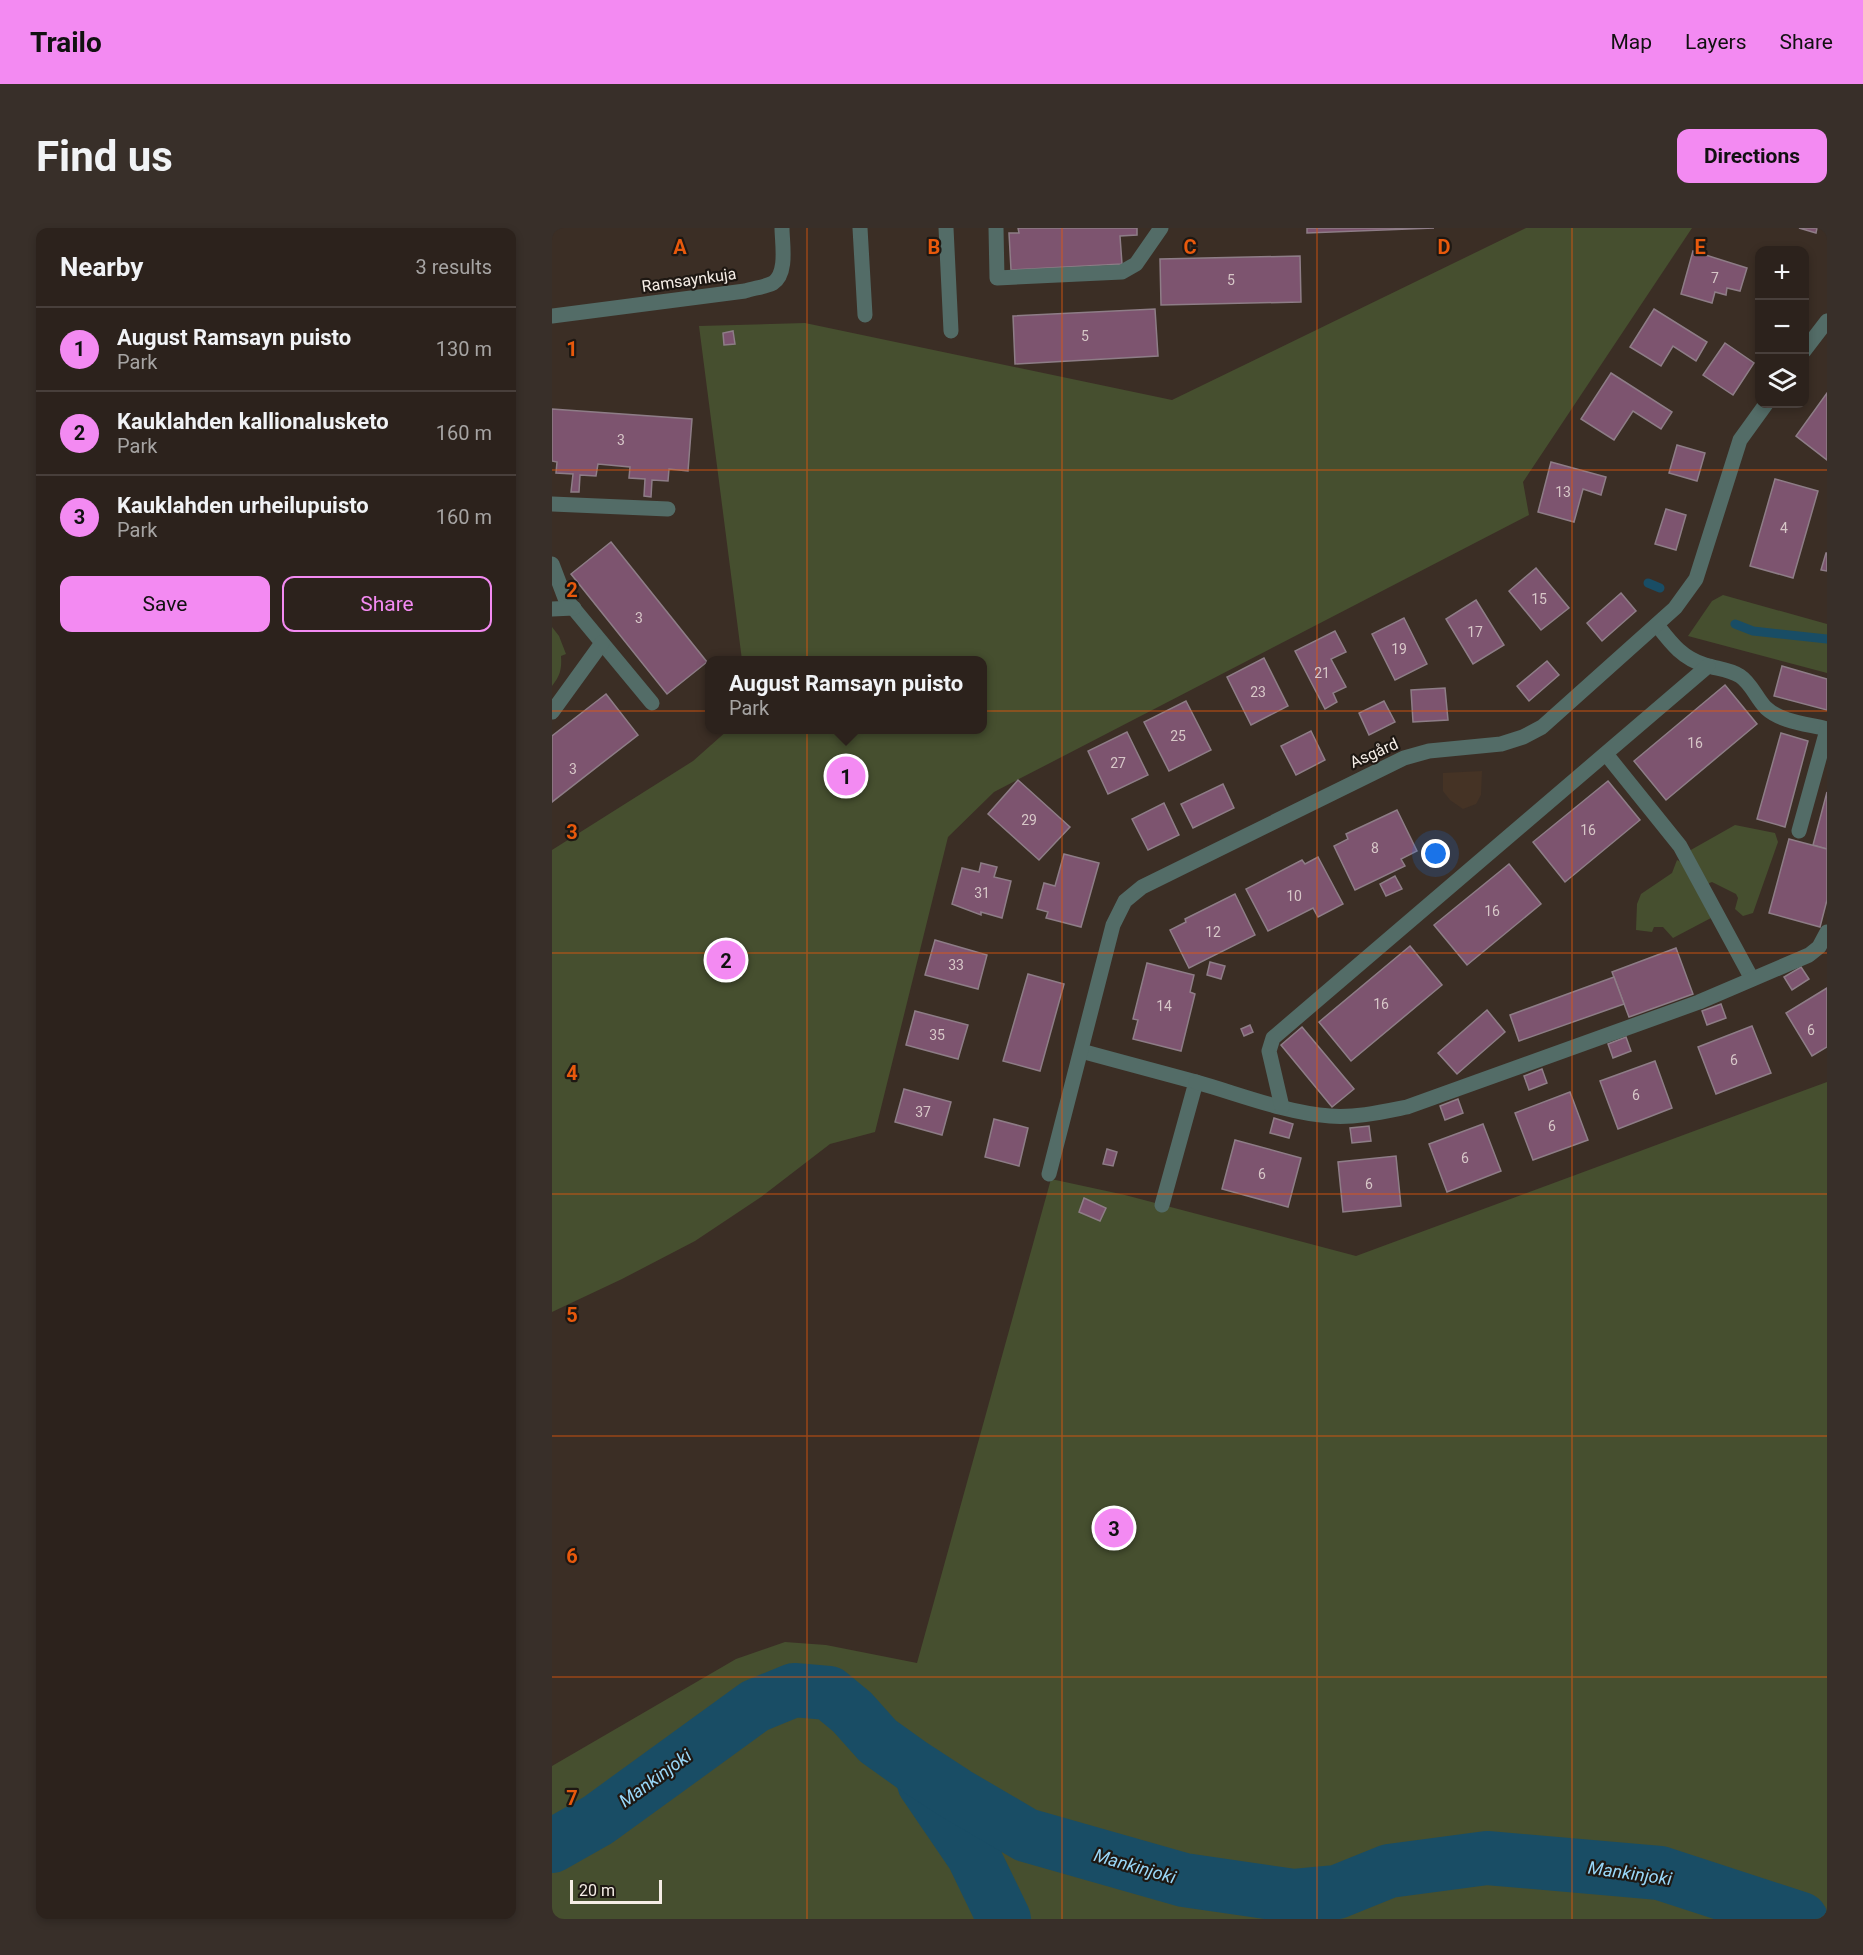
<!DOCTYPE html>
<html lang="en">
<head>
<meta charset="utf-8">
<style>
	:root { --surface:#2c221c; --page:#382f29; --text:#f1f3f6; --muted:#a6a4a3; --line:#483f3b; --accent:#f38af2 }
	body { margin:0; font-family:Roboto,sans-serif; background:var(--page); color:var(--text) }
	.controls { position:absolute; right:18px; top:18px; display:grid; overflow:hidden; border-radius:12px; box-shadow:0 3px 9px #0003 }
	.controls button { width:54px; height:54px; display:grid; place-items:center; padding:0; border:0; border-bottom:2px solid var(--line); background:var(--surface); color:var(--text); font:30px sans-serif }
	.scale { position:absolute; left:18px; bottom:15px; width:92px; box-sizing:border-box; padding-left:6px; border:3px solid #f5ede6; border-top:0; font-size:16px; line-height:21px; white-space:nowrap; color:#f5ede6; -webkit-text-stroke:4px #1e1813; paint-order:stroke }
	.you { position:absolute; left:884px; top:626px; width:21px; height:21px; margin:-15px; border:4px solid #fff; border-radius:50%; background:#1a73e8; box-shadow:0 0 0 9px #1a73e833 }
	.badge { display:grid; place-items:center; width:39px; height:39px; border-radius:50%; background:var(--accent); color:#111; font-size:20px; font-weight:700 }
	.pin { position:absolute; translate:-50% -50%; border:3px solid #fff; box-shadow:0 2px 6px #0006 }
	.popup { position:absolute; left:153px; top:428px; width:282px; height:78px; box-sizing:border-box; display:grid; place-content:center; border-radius:12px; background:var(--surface); filter:drop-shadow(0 2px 4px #0005); font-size:20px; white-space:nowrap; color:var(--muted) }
	.popup b { font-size:22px; color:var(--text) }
	.popup::after { content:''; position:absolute; left:50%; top:100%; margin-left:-12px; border:12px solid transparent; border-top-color:var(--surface) }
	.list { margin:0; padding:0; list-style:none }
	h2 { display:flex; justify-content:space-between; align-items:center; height:78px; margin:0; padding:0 24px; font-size:26px }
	h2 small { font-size:20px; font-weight:400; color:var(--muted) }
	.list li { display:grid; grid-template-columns:39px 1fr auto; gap:18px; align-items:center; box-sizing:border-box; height:84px; padding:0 24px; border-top:2px solid var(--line) }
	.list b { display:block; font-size:22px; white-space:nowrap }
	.list p { margin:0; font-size:20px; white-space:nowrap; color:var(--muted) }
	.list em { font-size:20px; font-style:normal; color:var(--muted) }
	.actions { display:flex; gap:12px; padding:18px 24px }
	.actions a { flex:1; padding:14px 0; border:2px solid var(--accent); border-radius:12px; text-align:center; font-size:21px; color:var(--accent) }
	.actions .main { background:var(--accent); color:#111 }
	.icon { flex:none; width:33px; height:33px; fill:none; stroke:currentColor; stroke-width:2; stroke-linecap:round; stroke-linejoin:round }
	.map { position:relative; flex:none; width:1275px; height:1691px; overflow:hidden; border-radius:12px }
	header { display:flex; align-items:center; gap:36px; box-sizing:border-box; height:84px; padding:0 30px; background:var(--accent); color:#111 }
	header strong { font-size:28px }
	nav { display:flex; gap:33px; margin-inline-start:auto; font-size:21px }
	.intro { display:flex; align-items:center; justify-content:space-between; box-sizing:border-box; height:144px; padding:0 36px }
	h1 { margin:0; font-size:42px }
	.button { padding:15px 27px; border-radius:12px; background:var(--accent); color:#111; font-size:21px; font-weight:700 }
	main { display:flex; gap:36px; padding:0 36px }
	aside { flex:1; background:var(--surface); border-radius:12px; box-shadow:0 3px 9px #0003 }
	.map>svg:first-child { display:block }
	.built { fill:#453325 }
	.green { fill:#464f2f }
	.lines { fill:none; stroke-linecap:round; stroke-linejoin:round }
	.stream { stroke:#194d65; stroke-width:9 }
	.river { stroke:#194d65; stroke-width:54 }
	.building { fill:#7d546f; stroke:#8e7d87; stroke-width:1.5 }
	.service { stroke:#536c67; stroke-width:15 }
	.minor { stroke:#536c67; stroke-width:15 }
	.grid { fill:none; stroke:#e8590c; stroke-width:1.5; stroke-opacity:0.55 }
	.labels { text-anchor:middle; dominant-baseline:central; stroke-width:4.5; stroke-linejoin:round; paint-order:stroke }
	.number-label { font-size:14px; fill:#d7c7c8 }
	.street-label { font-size:16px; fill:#f5ede6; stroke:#1e1813 }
	.water-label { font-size:18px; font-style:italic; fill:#99d7f8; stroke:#1e1813 }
	.grid-label { font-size:20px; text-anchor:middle; font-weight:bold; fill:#e8590c; stroke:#1e1813; stroke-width:4.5; stroke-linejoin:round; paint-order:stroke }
</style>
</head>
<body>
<header>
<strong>Trailo</strong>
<nav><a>Map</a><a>Layers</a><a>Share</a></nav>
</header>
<div class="intro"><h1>Find us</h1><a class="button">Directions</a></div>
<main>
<aside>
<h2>Nearby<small>3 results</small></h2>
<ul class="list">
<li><span class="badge">1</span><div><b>August Ramsayn puisto</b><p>Park</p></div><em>130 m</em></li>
<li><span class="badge">2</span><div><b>Kauklahden kallionalusketo</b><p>Park</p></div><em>160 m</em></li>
<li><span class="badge">3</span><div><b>Kauklahden urheilupuisto</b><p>Park</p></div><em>160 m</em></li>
</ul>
<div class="actions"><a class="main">Save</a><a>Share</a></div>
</aside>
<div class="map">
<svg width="1275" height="1691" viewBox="0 0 1275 1691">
	<rect width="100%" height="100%" fill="#3b2e25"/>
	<polygon class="built" points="930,543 929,567 924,576 911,581 898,572 891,563 891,545"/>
	<g class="green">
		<polygon points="974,0 1140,0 971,254 977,287 442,564 396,609 323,904 278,916 209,969 143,1013 70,1051 0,1084 0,622 141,533 176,502 430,502 430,432 190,432 147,98 253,95 620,172"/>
		<polygon points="1171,367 1275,396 1275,445 1136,408 1160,373"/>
		<path d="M 0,399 L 7,408 L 14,426 L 9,428 C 10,441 8,448 0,458 Z"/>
		<polygon points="1183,597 1223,605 1226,614 1201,685 1191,688 1183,681 1186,670 1184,666 1160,654 1155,656 1137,623"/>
		<polygon points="1125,632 1129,634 1159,690 1121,710 1111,699 1102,699 1100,704 1084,702 1085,676 1089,666 1120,645"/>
		<polygon points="1275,854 1275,1691 0,1691 0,1538 184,1431 233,1414 274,1417 365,1435 499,951 573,967 804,1028"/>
	</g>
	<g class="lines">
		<g class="stream">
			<polyline points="1096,355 1108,360"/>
			<polyline points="1183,396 1201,403 1275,411"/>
		</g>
		<g class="river">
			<polyline points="372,1555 421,1627 452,1691"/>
			<polyline points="0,1618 46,1592 203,1478 242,1462 277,1465 300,1484 326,1513 361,1538 404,1566 474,1607 632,1652 742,1668 785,1664 837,1643 935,1630 1108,1645 1249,1691"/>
		</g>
	</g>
	<g class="building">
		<polygon points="466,0 585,0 585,7 568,8 570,36 459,42 457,5 467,5"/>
		<polygon points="755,0 882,0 755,5"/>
		<polygon points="1247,0 1265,0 1264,5"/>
		<polygon points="1141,23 1195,40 1188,63 1175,60 1174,67 1163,64 1160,75 1129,66"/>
		<polygon points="748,28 749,74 609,77 608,31"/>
		<polygon points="603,81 606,128 463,136 461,88"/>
		<polygon points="1102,81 1155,114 1144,133 1121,118 1109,138 1078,119"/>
		<polygon points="181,103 183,116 172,117 171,105"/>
		<polygon points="1173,115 1202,135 1181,167 1151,147"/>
		<polygon points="1059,145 1120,184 1109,201 1081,183 1062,212 1029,191"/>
		<polygon points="1275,165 1275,232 1244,208"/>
		<polygon points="0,181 140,191 136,243 117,241 116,253 100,252 99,269 92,268 93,251 77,250 78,239 46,236 44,248 28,247 27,264 19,264 21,246 4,245 5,234 0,233"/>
		<polygon points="1125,217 1153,225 1145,253 1117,245"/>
		<polygon points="999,234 1054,249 1049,267 1031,261 1022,294 986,284"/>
		<polygon points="1223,251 1266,263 1241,350 1198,338"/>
		<polygon points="1114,281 1134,287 1124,322 1103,316"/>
		<polygon points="59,314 155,434 115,466 19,346"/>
		<polygon points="1274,325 1275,325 1275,343 1269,342"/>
		<polygon points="984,340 1017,380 989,402 957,363"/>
		<polygon points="1069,365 1084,383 1050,413 1035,395"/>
		<polygon points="924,372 952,417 921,436 894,391"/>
		<polygon points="852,390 875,436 843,452 820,406"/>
		<polygon points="783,403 794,424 779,431 794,459 781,465 785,474 773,481 743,423"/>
		<polygon points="712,430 736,478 699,497 675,449"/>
		<polygon points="995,433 1007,447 977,473 965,458"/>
		<polygon points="1230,438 1275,451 1275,482 1222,468"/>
		<polygon points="1173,457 1205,496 1114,572 1082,533"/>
		<polygon points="893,460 896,492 861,494 859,462"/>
		<polygon points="54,466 86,507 0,574 0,508"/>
		<polygon points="634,473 659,522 617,543 592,494"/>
		<polygon points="832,473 843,494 817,507 807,485"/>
		<polygon points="759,503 773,532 744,547 729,518"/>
		<polygon points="575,504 596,547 556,566 536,523"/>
		<polygon points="1229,505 1256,513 1233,599 1205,591"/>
		<polygon points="466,552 518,599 487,632 436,586"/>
		<polygon points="1056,553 1088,592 1013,654 981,614"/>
		<polygon points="671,556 682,580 641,600 629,576"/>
		<polygon points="1275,564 1275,621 1261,617"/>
		<polygon points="612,575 627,607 596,622 580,591"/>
		<polygon points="845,582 865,623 849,631 853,638 803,662 782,618 796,611 794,606"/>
		<polygon points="1237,611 1275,621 1275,672 1268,699 1217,685"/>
		<polygon points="512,626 547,635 529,699 494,690 496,684 485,681 492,655 503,658"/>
		<polygon points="766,629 791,676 766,689 761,680 716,703 694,661 750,632 753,636"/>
		<polygon points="429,635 445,639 442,649 459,653 450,690 429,684 429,687 400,676 410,640 427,644"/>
		<polygon points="957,636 989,676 915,737 882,697"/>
		<polygon points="843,648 850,661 834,668 828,656"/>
		<polygon points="683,666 703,707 637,740 618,702 634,694 633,691"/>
		<polygon points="383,712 435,727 426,761 373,747"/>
		<polygon points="858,718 890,757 799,833 767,794"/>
		<polygon points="1124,720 1141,766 1077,789 1060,744"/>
		<polygon points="658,734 673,738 669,751 655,747"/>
		<polygon points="595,735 642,747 638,764 643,766 629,823 581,811 586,792 581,791"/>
		<polygon points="1249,739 1257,751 1240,762 1232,749"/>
		<polygon points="476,746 512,756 488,843 451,833"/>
		<polygon points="1062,749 1072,776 967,813 958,787"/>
		<polygon points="1275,760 1275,819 1260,828 1234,785"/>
		<polygon points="1169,776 1174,790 1155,797 1150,783"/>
		<polygon points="935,782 953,804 905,846 886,825"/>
		<polygon points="363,783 416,797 406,831 354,817"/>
		<polygon points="698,797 701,804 692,808 689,801"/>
		<polygon points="1200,798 1219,845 1164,866 1146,819"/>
		<polygon points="750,799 802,861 780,879 729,817"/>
		<polygon points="1074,809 1079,823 1061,830 1056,816"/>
		<polygon points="1103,833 1120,880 1066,901 1048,853"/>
		<polygon points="990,841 995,855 977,862 972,848"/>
		<polygon points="352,861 399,874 390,907 343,894"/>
		<polygon points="1018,864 1036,912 981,932 963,885"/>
		<polygon points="906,871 911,885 893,892 888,878"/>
		<polygon points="722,890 741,896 737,910 718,905"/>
		<polygon points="442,891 476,900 467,938 433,929"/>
		<polygon points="931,896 949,943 895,964 877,916"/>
		<polygon points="817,898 819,913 800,915 798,900"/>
		<polygon points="683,912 749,930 736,979 670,961"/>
		<polygon points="555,921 565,924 561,938 551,936"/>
		<polygon points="844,928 849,978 791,984 786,934"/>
		<polygon points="532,970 554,980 548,993 527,984"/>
	</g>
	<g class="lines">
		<g class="service">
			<polyline points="308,0 313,87"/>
			<polyline points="394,0 399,103"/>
			<polyline points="444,0 445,50 570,44 584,36 609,0"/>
			<polyline points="0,276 116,281"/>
			<polyline points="0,336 13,370 100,475"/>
			<polyline points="0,381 22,380"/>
			<path d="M 1105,397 C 1119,415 1130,430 1153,437 C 1166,441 1177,441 1188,448 C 1199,455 1205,471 1214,480 C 1229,494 1256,496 1275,501"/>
			<polyline points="0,484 50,415"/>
			<polyline points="1054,526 1128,618 1200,751"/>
			<polyline points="1247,603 1275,502"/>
			<polyline points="529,823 644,854 610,977"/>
			<path d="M 644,854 C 687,866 734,885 778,888 C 804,890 830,884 855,879 L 1147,774 L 1257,727 L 1267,719 L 1275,704"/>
			<polyline points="730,879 717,823 721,810 1156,438"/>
		</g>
		<g class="minor">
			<path d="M 0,88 L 193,63 C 202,60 213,59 221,55 C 236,45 230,15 230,0"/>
			<polyline points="1252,123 1275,93"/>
			<polyline points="497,946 561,697 573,673 590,659 852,530 877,523 949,516 971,509 990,499 1123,380 1144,351 1188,212 1214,176"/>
		</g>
	</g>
	<path class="grid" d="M 255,0 L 255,1691M 510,0 L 510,1691M 765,0 L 765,1691M 1020,0 L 1020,1691M 0,242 L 1275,242M 0,483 L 1275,483M 0,725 L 1275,725M 0,966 L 1275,966M 0,1208 L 1275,1208M 0,1449 L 1275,1449"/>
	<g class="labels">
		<g class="number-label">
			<text x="1163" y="50">7</text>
			<text x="679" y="52">5</text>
			<text x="533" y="108">5</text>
			<text x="69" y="212">3</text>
			<text x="1011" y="264">13</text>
			<text x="1232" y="300">4</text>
			<text x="987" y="371">15</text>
			<text x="87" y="390">3</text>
			<text x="923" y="404">17</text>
			<text x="847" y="421">19</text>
			<text x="770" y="445">21</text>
			<text x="706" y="464">23</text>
			<text x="626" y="508">25</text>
			<text x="1143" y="515">16</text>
			<text x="566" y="535">27</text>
			<text x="21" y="541">3</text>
			<text x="477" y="592">29</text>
			<text x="1036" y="602">16</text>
			<text x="823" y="620">8</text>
			<text x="430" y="665">31</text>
			<text x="742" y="668">10</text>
			<text x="940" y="683">16</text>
			<text x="661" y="704">12</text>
			<text x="404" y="737">33</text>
			<text x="829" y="776">16</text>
			<text x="612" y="778">14</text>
			<text x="1259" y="802">6</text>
			<text x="385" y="807">35</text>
			<text x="1182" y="832">6</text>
			<text x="1084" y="867">6</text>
			<text x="371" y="884">37</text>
			<text x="1000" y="898">6</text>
			<text x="913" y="930">6</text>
			<text x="710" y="946">6</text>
			<text x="817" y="956">6</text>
		</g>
		<g class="street-label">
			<text transform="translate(137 52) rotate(-8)">Ramsaynkuja</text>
			<text transform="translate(822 525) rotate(-24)">Asgård</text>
		</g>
		<g class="water-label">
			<text transform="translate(103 1550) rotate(-36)">Mankinjoki</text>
			<text transform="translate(583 1638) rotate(16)">Mankinjoki</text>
			<text transform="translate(1078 1645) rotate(8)">Mankinjoki</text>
		</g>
	</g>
	<g class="grid-label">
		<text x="128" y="26">A</text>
		<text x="382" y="26">B</text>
		<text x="638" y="26">C</text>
		<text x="892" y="26">D</text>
		<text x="1148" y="26">E</text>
		<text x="20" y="128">1</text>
		<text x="20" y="369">2</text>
		<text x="20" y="611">3</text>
		<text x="20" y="852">4</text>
		<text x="20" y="1094">5</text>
		<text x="20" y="1335">6</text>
		<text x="20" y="1577">7</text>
	</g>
</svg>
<div class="controls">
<button>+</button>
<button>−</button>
<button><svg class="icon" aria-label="layers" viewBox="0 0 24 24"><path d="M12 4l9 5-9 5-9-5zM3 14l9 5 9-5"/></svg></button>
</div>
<div class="scale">20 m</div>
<div class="you"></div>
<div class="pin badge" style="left:294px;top:548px">1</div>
<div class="popup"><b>August Ramsayn puisto</b>Park</div>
<div class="pin badge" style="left:174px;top:732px">2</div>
<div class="pin badge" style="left:562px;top:1300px">3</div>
</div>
</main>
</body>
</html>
